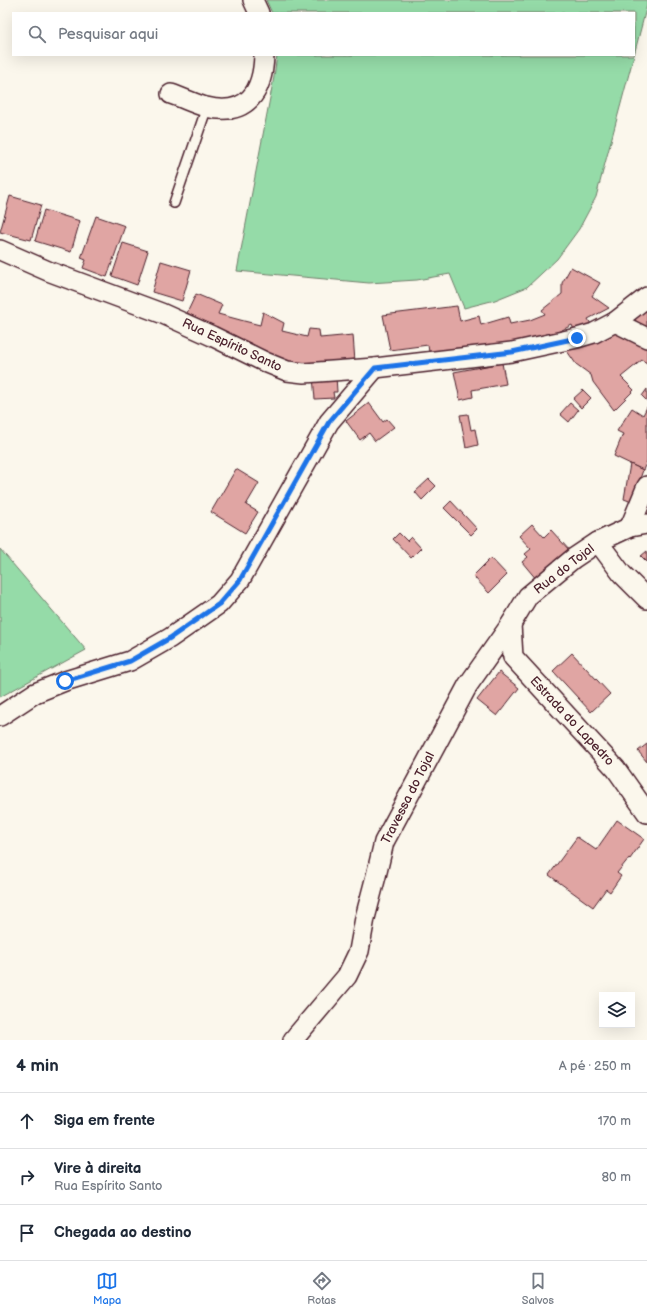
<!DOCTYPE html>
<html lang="pt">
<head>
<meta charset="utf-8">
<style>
	:root { --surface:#fff; --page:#f6f6f7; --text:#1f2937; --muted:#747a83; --line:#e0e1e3; --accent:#1a73e8 }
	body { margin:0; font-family:"Balsamiq Sans",sans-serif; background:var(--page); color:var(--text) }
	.controls { position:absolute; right:12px; bottom:12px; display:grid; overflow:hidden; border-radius:0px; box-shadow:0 4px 16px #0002 }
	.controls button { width:36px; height:36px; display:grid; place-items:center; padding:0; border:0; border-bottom:1px solid var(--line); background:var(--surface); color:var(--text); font:20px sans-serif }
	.stop { position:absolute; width:12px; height:12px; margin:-9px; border:3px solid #1a73e8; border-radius:50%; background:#fff }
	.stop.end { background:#1a73e8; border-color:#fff; box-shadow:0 1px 4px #0008 }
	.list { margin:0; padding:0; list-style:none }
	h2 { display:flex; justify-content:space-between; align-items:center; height:52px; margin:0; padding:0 16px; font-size:17px }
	h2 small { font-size:13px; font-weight:400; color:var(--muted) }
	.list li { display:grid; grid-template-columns:26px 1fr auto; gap:12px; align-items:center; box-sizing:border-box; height:56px; padding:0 16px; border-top:1px solid var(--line) }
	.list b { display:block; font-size:15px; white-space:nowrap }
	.list p { margin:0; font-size:13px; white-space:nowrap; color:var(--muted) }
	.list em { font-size:13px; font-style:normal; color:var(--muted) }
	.icon { flex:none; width:22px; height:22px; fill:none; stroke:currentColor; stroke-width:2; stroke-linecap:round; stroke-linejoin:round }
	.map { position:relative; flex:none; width:647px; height:1040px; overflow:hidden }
	.search { position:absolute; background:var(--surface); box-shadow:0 4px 16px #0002; left:12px; right:12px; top:12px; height:44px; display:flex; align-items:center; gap:10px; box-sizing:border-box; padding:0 14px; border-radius:0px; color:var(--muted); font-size:15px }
	.sheet { height:220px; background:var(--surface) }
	nav { display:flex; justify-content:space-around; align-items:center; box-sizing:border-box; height:56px; border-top:1px solid var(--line); background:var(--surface); font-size:11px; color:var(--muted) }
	nav a { display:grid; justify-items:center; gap:2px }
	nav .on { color:var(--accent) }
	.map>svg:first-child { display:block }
	.green { fill:#95dba8; stroke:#707d6a }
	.building { fill:#e0a5a3; stroke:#4a1f2b }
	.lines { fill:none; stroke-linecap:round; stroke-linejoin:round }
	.service-casing { stroke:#4a1f2b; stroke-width:12 }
	.minor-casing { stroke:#4a1f2b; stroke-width:22 }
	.service { stroke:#fbf7ec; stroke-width:9 }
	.minor { stroke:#fbf7ec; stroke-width:19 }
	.route { stroke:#1a73e8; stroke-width:5 }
	.labels { text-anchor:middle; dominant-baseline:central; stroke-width:3; stroke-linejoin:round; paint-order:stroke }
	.street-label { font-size:13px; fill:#4a1f2b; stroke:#fbf7ec }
</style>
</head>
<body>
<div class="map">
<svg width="647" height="1040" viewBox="0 0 647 1040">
	<rect width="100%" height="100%" fill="#fbf7ec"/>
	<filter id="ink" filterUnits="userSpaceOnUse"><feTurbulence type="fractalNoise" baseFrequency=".025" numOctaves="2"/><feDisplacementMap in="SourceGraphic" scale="8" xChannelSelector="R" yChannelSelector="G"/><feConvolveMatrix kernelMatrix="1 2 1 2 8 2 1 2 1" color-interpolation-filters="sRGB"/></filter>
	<g filter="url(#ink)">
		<g class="green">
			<polygon points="266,0 647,0 647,5 634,55 634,13 272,13"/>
			<polygon points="277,55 634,55 596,197 579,229 557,259 527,287 495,300 464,308 450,274 417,280 369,283 237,271 274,77"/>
			<polygon points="0,549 86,650 0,697"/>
		</g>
		<g class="building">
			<polygon points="10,196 41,205 31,240 0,232"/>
			<polygon points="44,210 80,221 71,252 35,241"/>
			<polygon points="96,216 125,226 107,277 83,268 86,260 81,258"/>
			<polygon points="123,243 148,251 137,285 112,276"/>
			<polygon points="161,261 191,270 182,301 152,292"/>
			<polygon points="571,267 600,283 592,296 609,308 588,319 592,326 575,332 572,325 560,331 535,339 486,347 459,348 429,352 428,345 390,350 383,315 457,306 460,321 479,316 481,325 508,317 510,324 530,320 545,314 542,310 562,294 562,283"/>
			<polygon points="196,294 222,305 218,314 244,321 260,325 263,312 284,323 282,331 307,337 309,329 319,330 320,338 353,335 355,362 318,365 295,363 276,357 256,346 187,313"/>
			<polygon points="647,303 647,328 628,316"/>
			<polygon points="614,333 628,333 647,343 647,363 642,360 621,377 634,390 614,410 593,382 591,375 576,364 567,351 590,341"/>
			<polygon points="502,363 506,384 472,390 473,397 460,400 454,372"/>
			<polygon points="336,376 337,392 333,392 334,398 315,399 313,377"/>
			<polygon points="647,389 647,401 642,396"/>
			<polygon points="583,390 591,398 581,408 573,399"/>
			<polygon points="369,403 383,422 387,419 394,427 375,441 369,433 360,440 346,421"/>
			<polygon points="570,403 578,410 569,422 560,414"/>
			<polygon points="647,407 647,461 643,470 614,456 623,434 617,431 632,408 643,415"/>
			<polygon points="468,414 471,430 475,429 478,445 466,448 460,415"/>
			<polygon points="630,464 643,470 632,502 624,499"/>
			<polygon points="236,469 259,483 246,505 258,512 245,533 211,512"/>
			<polygon points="429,479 436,486 422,500 415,492"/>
			<polygon points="451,501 477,529 471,535 444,508"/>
			<polygon points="532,524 544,537 551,530 570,551 537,580 522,562 528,557 525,554 531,549 519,536"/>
			<polygon points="399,533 407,541 411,537 421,548 411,558 393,539"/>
			<polygon points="647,551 647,562 641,556"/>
			<polygon points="491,558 507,575 489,593 473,576"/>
			<polygon points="572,653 610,694 591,712 553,671"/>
			<polygon points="499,672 519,688 497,716 477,700"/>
			<polygon points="647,744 647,762 638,751"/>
			<polygon points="617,820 644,839 630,859 629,858 617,873 621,876 610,892 606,889 593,907 549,875 577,837 596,850"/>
		</g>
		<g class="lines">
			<defs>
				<polyline id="service" points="174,203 207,107"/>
				<g id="minor">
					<polyline points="253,0 259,13"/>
					<path d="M 171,94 C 183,98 195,104 206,107 C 247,117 263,92 264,55"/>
					<polyline points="0,250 48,271 161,313 212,336 265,362 287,371 304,373 375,368 512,352 577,338 594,333 615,322 647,297"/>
					<polyline points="615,322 647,338"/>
					<polyline points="630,527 647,486"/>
					<polyline points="598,542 622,574 647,599"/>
					<polyline points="511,624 513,657 616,769 647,813"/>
					<polyline points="0,716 35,693 65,681 130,661 170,638 219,604 240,580 329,422 375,368"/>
					<polyline points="293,1040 347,976 359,951 365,918 376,876 384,842 468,685 511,624 528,596 574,558 598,542 630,527 647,524"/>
				</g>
			</defs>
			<use href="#service" class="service-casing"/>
			<use href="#minor" class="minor-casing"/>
			<use href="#service" class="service"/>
			<use href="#minor" class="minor"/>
		</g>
	</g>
	<g class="lines" filter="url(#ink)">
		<polyline class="route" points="65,681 130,661 170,638 219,604 240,580 329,422 375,368 512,352 577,338"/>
	</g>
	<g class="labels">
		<g class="street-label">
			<text transform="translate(232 345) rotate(25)">Rua Espírito Santo</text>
			<text transform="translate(564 569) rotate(-38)">Rua do Tojal</text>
			<text transform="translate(572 721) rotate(47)">Estrada do Lapedro</text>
			<text transform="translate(408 798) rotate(-63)">Travessa do Tojal</text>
		</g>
	</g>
</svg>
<div class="controls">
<button><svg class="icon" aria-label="layers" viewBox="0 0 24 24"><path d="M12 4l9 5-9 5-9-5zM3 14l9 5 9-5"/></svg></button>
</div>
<div class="stop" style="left:65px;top:681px"></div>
<div class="stop end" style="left:577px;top:338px"></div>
<div class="search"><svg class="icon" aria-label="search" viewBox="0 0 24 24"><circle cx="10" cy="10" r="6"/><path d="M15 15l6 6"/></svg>Pesquisar aqui</div>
</div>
<section class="sheet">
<h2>4 min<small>A pé · 250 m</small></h2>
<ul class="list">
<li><svg class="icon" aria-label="ahead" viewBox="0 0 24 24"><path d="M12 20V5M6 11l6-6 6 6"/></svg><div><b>Siga em frente</b></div><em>170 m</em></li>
<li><svg class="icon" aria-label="right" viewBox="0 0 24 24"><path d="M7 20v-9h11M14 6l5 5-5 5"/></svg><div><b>Vire à direita</b><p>Rua Espírito Santo</p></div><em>80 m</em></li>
<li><svg class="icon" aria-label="arrive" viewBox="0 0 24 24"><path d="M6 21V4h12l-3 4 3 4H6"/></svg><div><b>Chegada ao destino</b></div></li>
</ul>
</section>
<nav>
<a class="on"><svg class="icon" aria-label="map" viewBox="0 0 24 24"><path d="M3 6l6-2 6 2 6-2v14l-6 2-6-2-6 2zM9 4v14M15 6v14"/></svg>Mapa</a>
<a><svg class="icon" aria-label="directions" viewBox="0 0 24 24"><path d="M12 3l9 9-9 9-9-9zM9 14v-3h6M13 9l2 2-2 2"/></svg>Rotas</a>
<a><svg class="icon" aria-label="saved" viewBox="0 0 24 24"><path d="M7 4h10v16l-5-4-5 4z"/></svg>Salvos</a>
</nav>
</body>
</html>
